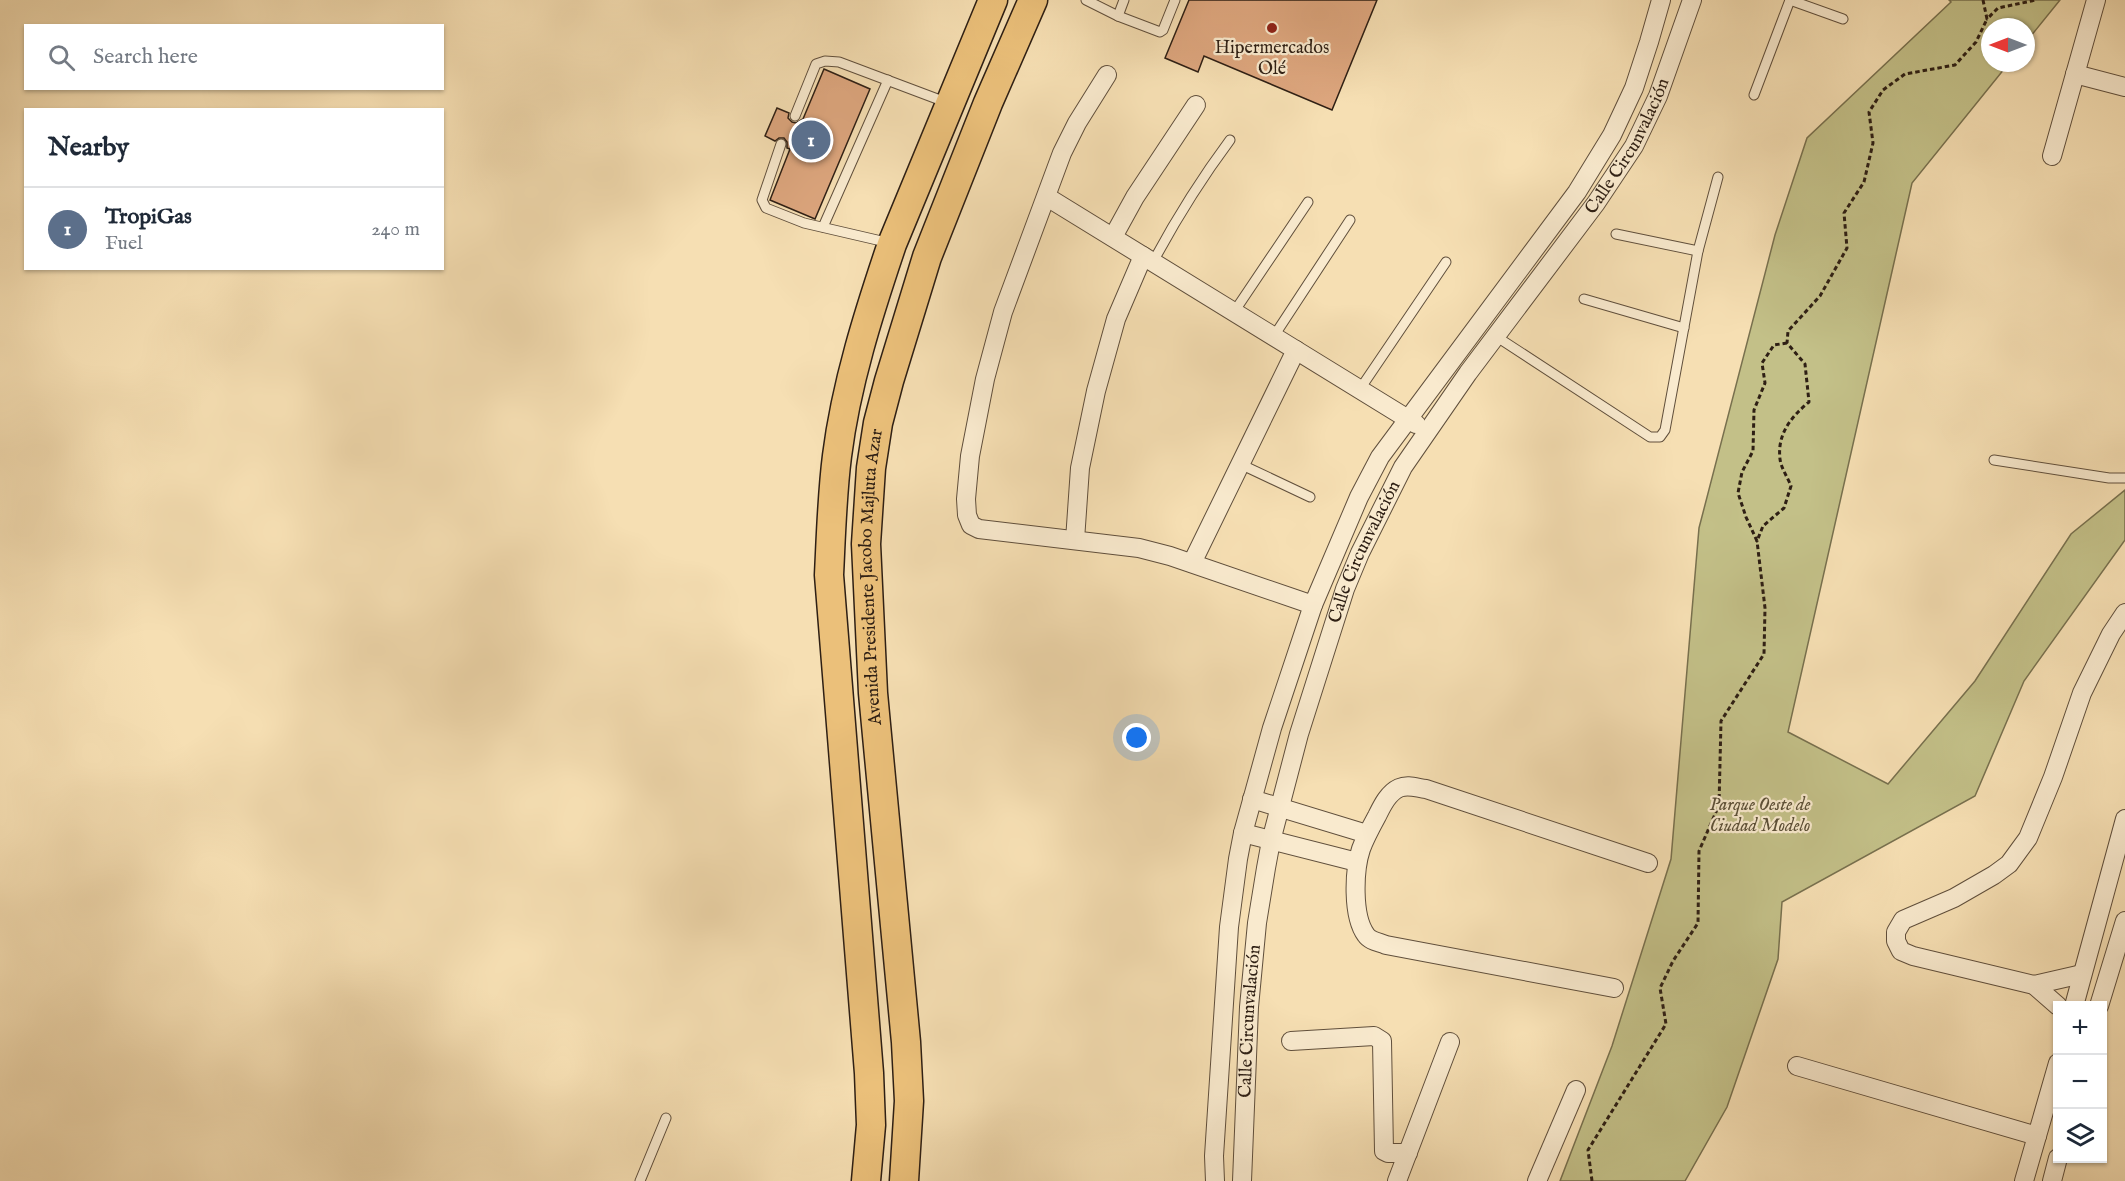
<!DOCTYPE html>
<html lang="en">
<head>
<meta charset="utf-8">
<style>
	:root { --surface:#fff; --page:#f2f2f3; --text:#1f2937; --muted:#747a83; --line:#e0e1e3; --accent:#0f766e }
	body { margin:0; font-family:"IM FELL English",serif; background:var(--page); color:var(--text) }
	.controls { position:absolute; right:18px; bottom:18px; display:grid; overflow:hidden; border-radius:0px; box-shadow:0 2px 4px #0004 }
	.controls button { width:54px; height:54px; display:grid; place-items:center; padding:0; border:0; border-bottom:2px solid var(--line); background:var(--surface); color:var(--text); font:30px sans-serif }
	.compass { position:absolute; left:1981px; top:18px; width:54px; height:54px; border-radius:50%; background:var(--surface); box-shadow:0 2px 4px #0004; rotate:270deg }
	.you { position:absolute; left:1137px; top:738px; width:21px; height:21px; margin:-15px; border:4px solid #fff; border-radius:50%; background:#1a73e8; box-shadow:0 0 0 9px #1a73e833 }
	.badge { display:grid; place-items:center; width:39px; height:39px; border-radius:50%; background:var(--accent); color:#fff; font-size:20px; font-weight:700 }
	.pin { position:absolute; translate:-50% -50%; border:3px solid #fff; box-shadow:0 2px 6px #0006 }
	.list { margin:0; padding:0; list-style:none }
	h2 { display:flex; justify-content:space-between; align-items:center; height:78px; margin:0; padding:0 24px; font-size:26px }
	h2 small { font-size:20px; font-weight:400; color:var(--muted) }
	.list li { display:grid; grid-template-columns:39px 1fr auto; gap:18px; align-items:center; box-sizing:border-box; height:84px; padding:0 24px; border-top:2px solid var(--line) }
	.list b { display:block; font-size:22px; white-space:nowrap }
	.list p { margin:0; font-size:20px; white-space:nowrap; color:var(--muted) }
	.list em { font-size:20px; font-style:normal; color:var(--muted) }
	.icon { flex:none; width:33px; height:33px; fill:none; stroke:currentColor; stroke-width:2; stroke-linecap:round; stroke-linejoin:round }
	.map { position:relative; flex:none; width:2125px; height:1181px; overflow:hidden }
	.search { position:absolute; background:var(--surface); box-shadow:0 2px 4px #0004; left:24px; top:24px; width:420px; height:66px; display:flex; align-items:center; gap:15px; box-sizing:border-box; padding:0 21px; border-radius:0px; color:var(--muted); font-size:22px }
	.panel { position:absolute; background:var(--surface); box-shadow:0 2px 4px #0004; left:24px; top:108px; width:420px; height:162px; border-radius:0px }
	.map>svg:first-child { display:block }
	.green { fill:#c3c088; stroke:#78704e; stroke-width:1.5 }
	.building { fill:#dda67e; stroke:#2e1f14; stroke-width:1.5 }
	.lines { fill:none; stroke-linecap:round; stroke-linejoin:round }
	.service-casing { stroke:#604f3c; stroke-width:11 }
	.minor-casing { stroke:#604f3c; stroke-width:20 }
	.primary-casing { stroke:#2e1f14; stroke-width:31 }
	.path { stroke:#2e1f14; stroke-width:3; stroke-dasharray:4.5 3; stroke-linecap:butt }
	.service { stroke:#f9eace; stroke-width:9 }
	.minor { stroke:#f9eace; stroke-width:18 }
	.primary { stroke:#ebc07a; stroke-width:28 }
	.poi-dot { fill:#8f2418; stroke:#f9eace; stroke-width:2 }
	.labels { text-anchor:middle; dominant-baseline:central; stroke-width:4.5; stroke-linejoin:round; paint-order:stroke }
	.poi-label { font-size:18px; fill:#2e1f14; stroke:#f9eace }
	.street-label { font-size:18px; fill:#2e1f14; stroke:#f9eace }
	.park-label { font-size:18px; font-style:italic; fill:#5b4f37; stroke:#f9eace }
</style>
</head>
<body>
<div class="map">
<svg width="2125" height="1181" viewBox="0 0 2125 1181">
	<rect width="100%" height="100%" fill="#f6dfb3"/>
	<filter id="stains"><feTurbulence type="fractalNoise" baseFrequency=".00333" numOctaves="4"/><feColorMatrix values="0 0 0 0 .2 0 0 0 0 .09 0 0 0 0 .02 0 0 0 .5 -.17"/></filter>
	<radialGradient id="worn" r=".72"><stop offset=".6" stop-color="#630" stop-opacity="0"/><stop offset="1" stop-color="#630" stop-opacity=".3"/></radialGradient>
	<polygon class="green" points="1949,0 2060,0 2026,42 2026,27 1990,27 1990,63 2009,63 1912,183 1788,732 1888,784 1975,681 2071,534 2125,490 2125,540 2024,681 1975,796 1782,902 1778,959 1727,1107 1685,1181 1560,1181 1612,1046 1671,859 1699,528 1775,235 1807,138 1951,2"/>
	<g class="building">
		<polygon points="1189,0 1377,0 1332,110 1204,56 1198,72 1165,58"/>
		<polygon points="824,69 870,89 815,219 770,200 790,149 787,148 787,142 784,138 779,138 775,141 765,136 777,108 789,113 788,118 792,122 796,123 803,119"/>
	</g>
	<g class="lines">
		<defs>
			<g id="service">
				<polyline points="1086,0 1118,16 1160,32 1163,30 1175,0"/>
				<polyline points="1790,0 1843,19"/>
				<polyline points="1118,16 1124,0"/>
				<polyline points="1754,95 1790,0"/>
				<polyline points="795,116 816,64 825,61 839,62 948,103"/>
				<polyline points="781,144 762,200 766,208 804,223 890,243"/>
				<polyline points="823,227 888,80"/>
				<polyline points="1616,234 1698,251"/>
				<path d="M 1153,262 C 1176,219 1201,179 1230,140"/>
				<polyline points="1584,299 1684,328"/>
				<polyline points="1234,312 1308,202"/>
				<polyline points="1274,336 1350,220"/>
				<polyline points="1497,337 1650,437 1660,437 1665,430 1698,251 1718,177"/>
				<polyline points="1360,389 1446,262"/>
				<polyline points="1994,460 2109,478 2125,478"/>
				<polyline points="1240,464 1310,497"/>
				<polyline points="640,1181 666,1118"/>
			</g>
			<g id="minor">
				<polyline points="2075,74 2125,87"/>
				<polyline points="1107,75 1077,123 1062,153 1003,312 985,379 970,456 966,499 967,515 971,525 979,529 1139,548 1170,556 1313,605"/>
				<polyline points="2052,156 2096,0"/>
				<polyline points="1047,197 1416,424"/>
				<polyline points="1113,237 1135,197 1196,105"/>
				<polyline points="1075,540 1080,468 1096,391 1116,319 1143,256"/>
				<polyline points="1192,563 1296,350"/>
				<polyline points="1252,799 1367,834"/>
				<polyline points="1243,833 1357,862"/>
				<polyline points="2082,974 2034,985 1913,956 1901,951 1896,941 1896,932 1903,920 1954,898 1994,875 2009,864 2028,838 2053,777 2082,693 2111,634 2125,613"/>
				<polyline points="2034,985 2058,1006"/>
				<path d="M 1614,988 L 1386,945 C 1379,942 1370,941 1366,935 C 1352,916 1354,870 1361,849 C 1365,838 1371,827 1377,816 C 1382,806 1388,793 1399,788 C 1408,784 1417,788 1426,789 L 1648,863"/>
				<polyline points="2074,1006 2125,819"/>
				<polyline points="2099,1006 2125,921"/>
				<polyline points="1291,1041 1374,1036 1382,1041 1384,1151 1388,1153 1408,1153"/>
				<polyline points="1797,1066 2037,1136"/>
				<polyline points="1215,1181 1214,1156 1229,927 1238,859 1243,833 1272,728 1313,605 1359,497 1380,457 1577,192 1612,135 1634,88 1649,42 1661,0"/>
				<path id="s1" d="M 1242,1181 L 1249,1007 L 1257,923 L 1266,868 L 1271,841 L 1299,734 L 1345,589 L 1360,553 L 1403,467 L 1468,373 L 1596,203 L 1634,146 L 1658,96 L 1692,0"/>
				<polyline points="1397,1181 1450,1042"/>
				<polyline points="1537,1181 1576,1090"/>
				<polyline points="2024,1181 2058,1063"/>
				<polyline points="2052,1181 2058,1158"/>
			</g>
			<g id="primary">
				<path d="M 866,1181 L 871,1125 L 869,1073 L 829,575 C 831,535 832,495 837,456 C 846,384 869,312 892,244 L 993,0"/>
				<path id="s2" d="M 904,1181 L 909,1101 L 906,1042 L 873,693 L 866,544 L 871,468 L 878,423 L 889,381 L 927,257 L 988,103 L 1033,0"/>
			</g>
		</defs>
		<use href="#service" class="service-casing"/>
		<use href="#minor" class="minor-casing"/>
		<use href="#primary" class="primary-casing"/>
		<g class="path">
			<polyline points="1983,0 1987,19 1998,8 2036,0"/>
			<path d="M 1787,343 L 1774,345 L 1762,363 L 1765,383 L 1754,410 L 1753,451 L 1742,472 L 1738,493 L 1746,517 L 1757,541 L 1763,526 L 1784,508 L 1791,486 C 1788,478 1781,468 1780,459 C 1777,434 1791,417 1809,402 L 1805,364 L 1787,343 L 1788,331 L 1820,296 L 1847,248 L 1844,213 L 1864,182 L 1873,143 L 1869,112 L 1883,90 L 1905,74 L 1955,65 L 1976,42 L 1987,19"/>
			<polyline points="1592,1181 1588,1150 1666,1024 1660,988 1673,961 1698,923 1699,851 1719,805 1721,721 1764,654 1765,608 1757,541"/>
		</g>
		<use href="#service" class="service"/>
		<use href="#minor" class="minor"/>
		<use href="#primary" class="primary"/>
	</g>
	<circle class="poi-dot" cx="1272" cy="28" r="6"/>
	<g class="labels">
		<g class="poi-label">
			<text x="1272" y="48">Hipermercados<tspan x="1272" dy="21">Olé</tspan></text>
		</g>
		<g class="street-label">
			<text stroke="none"><textPath href="#s1" startOffset="1132">Calle Circunvalación</textPath></text>
			<text stroke="none"><textPath href="#s1" startOffset="646">Calle Circunvalación</textPath></text>
			<text stroke="none"><textPath href="#s2" startOffset="606">Avenida Presidente Jacobo Majluta Azar</textPath></text>
			<text stroke="none"><textPath href="#s1" startOffset="160">Calle Circunvalación</textPath></text>
		</g>
		<g class="park-label">
			<text x="1760" y="805">Parque Oeste de<tspan x="1760" dy="21">Ciudad Modelo</tspan></text>
		</g>
	</g>
	<rect width="100%" height="100%" filter="url(#stains)"/>
	<rect width="100%" height="100%" fill="url(#worn)"/>
</svg>
<div class="controls">
<button>+</button>
<button>−</button>
<button><svg class="icon" aria-label="layers" viewBox="0 0 24 24"><path d="M12 4l9 5-9 5-9-5zM3 14l9 5 9-5"/></svg></button>
</div>
<svg class="compass" viewBox="-18 -18 36 36"><path d="M0-13l5 13h-10z" fill="#e53935"/><path d="M0 13l5-13h-10z" fill="#747a83"/></svg>
<div class="you"></div>
<div class="pin badge" style="left:811px;top:140px;background:#5c6f8a">1</div>
<div class="search"><svg class="icon" aria-label="search" viewBox="0 0 24 24"><circle cx="10" cy="10" r="6"/><path d="M15 15l6 6"/></svg>Search here</div>
<section class="panel">
<h2>Nearby<small></small></h2>
<ul class="list">
<li><span class="badge" style="background:#5c6f8a">1</span><div><b>TropiGas</b><p>Fuel</p></div><em>240 m</em></li>
</ul>
</section>
</div>
</body>
</html>
